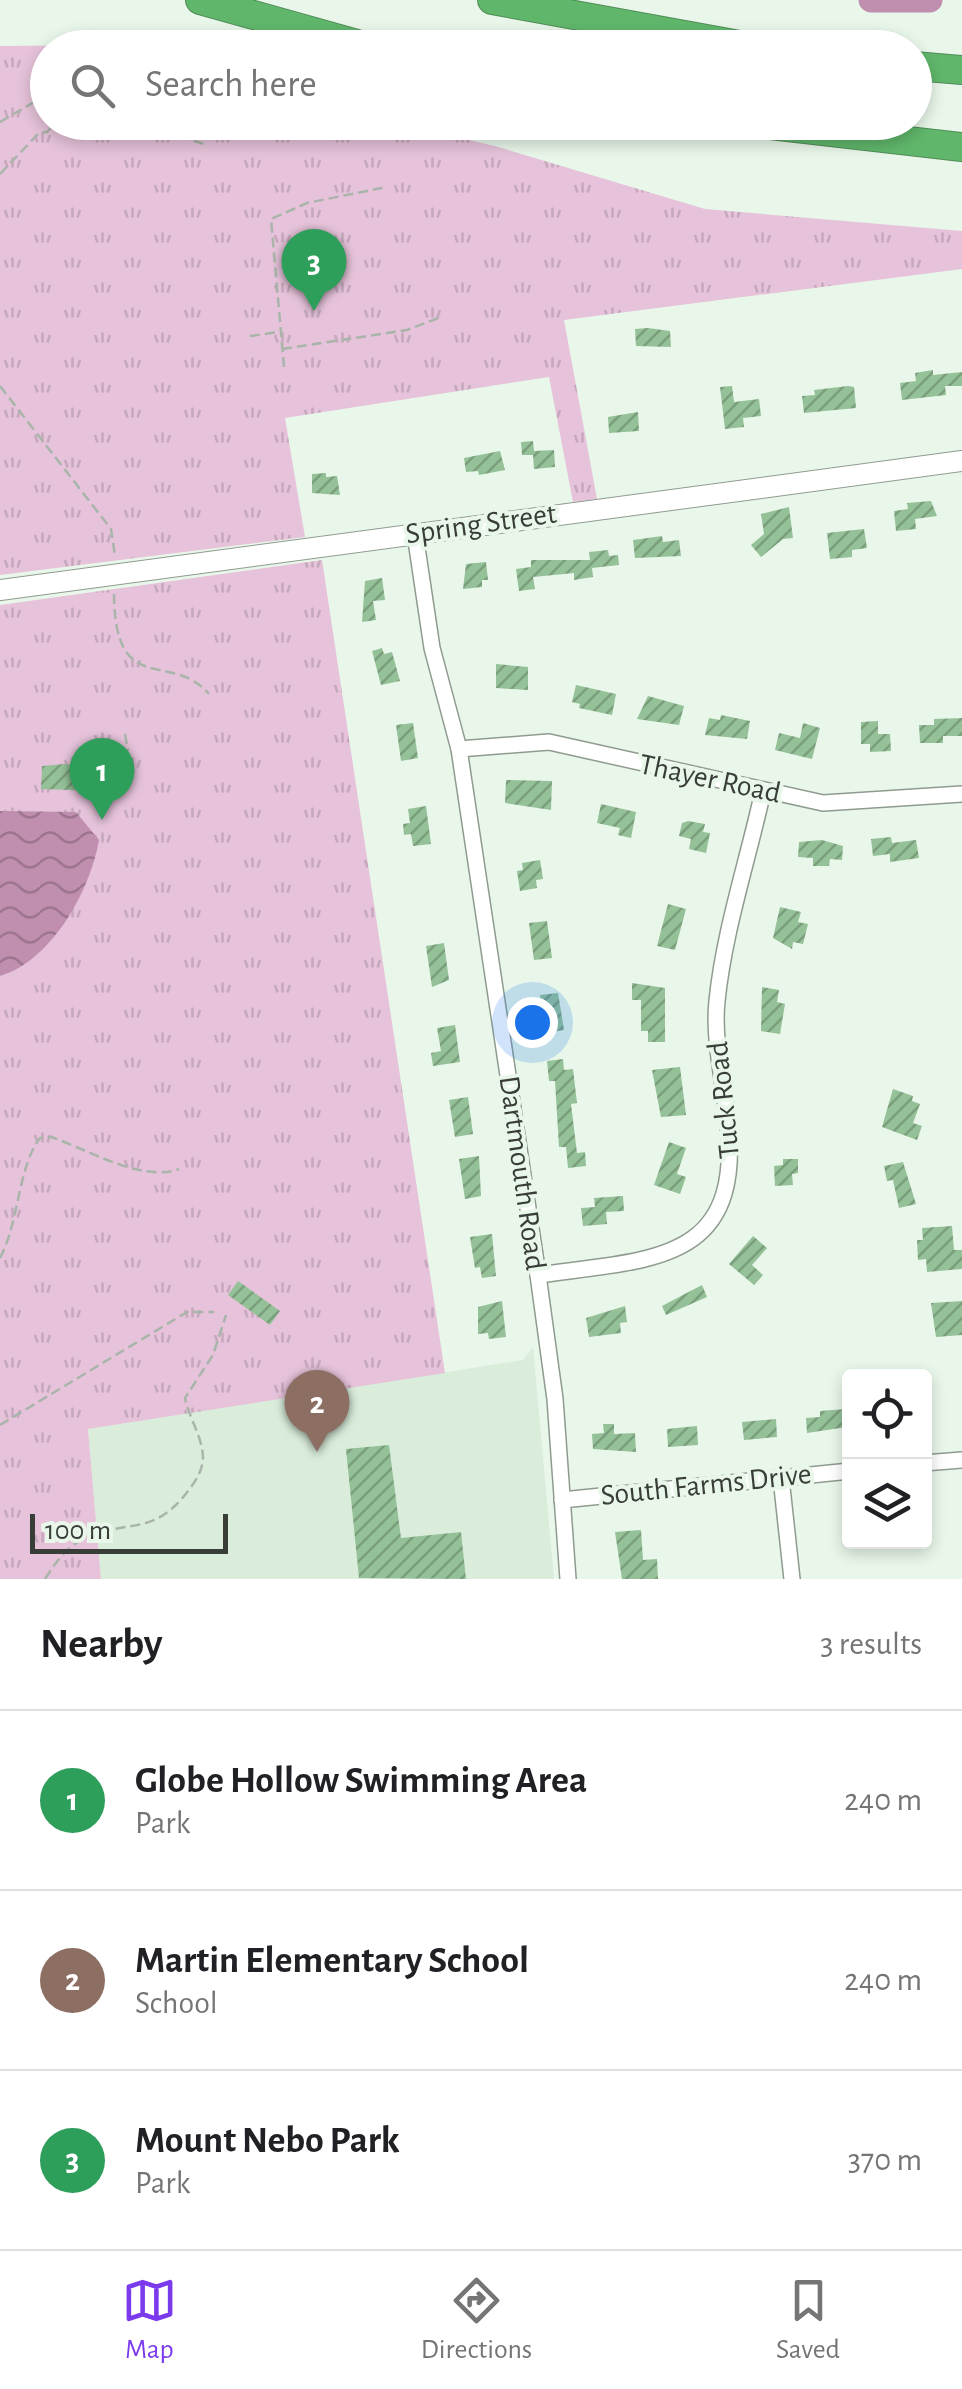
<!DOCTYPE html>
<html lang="en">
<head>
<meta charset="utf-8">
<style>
	:root { --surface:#fff; --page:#f6f6f6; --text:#202124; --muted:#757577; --line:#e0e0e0; --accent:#7c3aed }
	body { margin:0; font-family:"Alegreya Sans",sans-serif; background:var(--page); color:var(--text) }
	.controls { position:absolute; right:30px; bottom:30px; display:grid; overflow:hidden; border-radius:10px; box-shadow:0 5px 15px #0003 }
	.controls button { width:90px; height:90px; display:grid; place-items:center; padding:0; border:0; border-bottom:2px solid var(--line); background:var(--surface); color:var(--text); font:50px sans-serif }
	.scale { position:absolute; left:30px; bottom:25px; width:198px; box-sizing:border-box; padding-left:10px; border:5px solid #383d38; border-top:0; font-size:28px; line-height:35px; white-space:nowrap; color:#383d38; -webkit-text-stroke:8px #e9f7ea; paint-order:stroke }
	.you { position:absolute; left:532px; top:1022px; width:35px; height:35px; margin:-25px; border:8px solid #fff; border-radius:50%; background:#1a73e8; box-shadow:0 0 0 15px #1a73e833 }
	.badge { display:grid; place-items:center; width:65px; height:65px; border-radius:50%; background:var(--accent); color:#fff; font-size:32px; font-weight:700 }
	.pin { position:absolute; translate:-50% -82px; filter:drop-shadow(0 2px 5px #0008) }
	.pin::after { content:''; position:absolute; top:52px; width:35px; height:30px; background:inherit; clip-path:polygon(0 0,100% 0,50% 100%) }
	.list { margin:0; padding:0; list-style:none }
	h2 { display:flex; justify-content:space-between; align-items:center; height:130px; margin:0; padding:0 40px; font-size:42px }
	h2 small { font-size:32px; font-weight:400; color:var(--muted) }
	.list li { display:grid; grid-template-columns:65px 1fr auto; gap:30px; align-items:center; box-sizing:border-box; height:180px; padding:0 40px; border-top:2px solid var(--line) }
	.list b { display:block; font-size:38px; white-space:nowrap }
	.list p { margin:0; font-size:32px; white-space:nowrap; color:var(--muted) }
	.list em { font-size:32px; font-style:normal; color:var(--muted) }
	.icon { flex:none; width:55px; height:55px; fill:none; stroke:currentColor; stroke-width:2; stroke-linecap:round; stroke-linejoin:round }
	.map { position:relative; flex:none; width:962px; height:1579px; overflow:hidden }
	.search { position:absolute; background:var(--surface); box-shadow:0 5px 15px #0003; left:30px; right:30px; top:30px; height:110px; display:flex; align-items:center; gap:25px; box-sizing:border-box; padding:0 35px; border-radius:55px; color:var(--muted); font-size:38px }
	.sheet { height:670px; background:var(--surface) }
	nav { display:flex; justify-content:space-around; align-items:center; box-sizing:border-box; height:140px; border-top:2px solid var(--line); background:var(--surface); font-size:28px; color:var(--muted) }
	nav a { display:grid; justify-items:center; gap:5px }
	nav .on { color:var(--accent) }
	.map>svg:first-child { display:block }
	.built { fill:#d9edda }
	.park { fill:url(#park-tufts) }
	.water { fill:url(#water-waves) }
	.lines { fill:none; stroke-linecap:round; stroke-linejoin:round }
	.river { stroke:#c08eaf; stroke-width:25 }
	.building { fill:url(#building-hatch) }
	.street-casing { stroke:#8f9b8f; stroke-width:18 }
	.secondary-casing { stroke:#8f9b8f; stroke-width:22 }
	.highway-casing { stroke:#528c59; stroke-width:30 }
	.path { stroke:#a9b4aa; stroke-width:2.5; stroke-dasharray:10 5; stroke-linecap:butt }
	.street { stroke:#fff; stroke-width:15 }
	.secondary { stroke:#fff; stroke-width:20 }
	.highway { stroke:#60b76b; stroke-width:28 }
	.labels { text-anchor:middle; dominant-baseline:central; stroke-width:8; stroke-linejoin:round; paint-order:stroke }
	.street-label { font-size:30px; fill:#383d38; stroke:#e9f7ea }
</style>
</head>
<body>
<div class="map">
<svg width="962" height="1579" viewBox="0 0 962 1579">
	<defs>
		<pattern id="park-tufts" width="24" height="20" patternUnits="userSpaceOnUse" patternTransform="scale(2.5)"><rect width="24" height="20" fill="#e6c3da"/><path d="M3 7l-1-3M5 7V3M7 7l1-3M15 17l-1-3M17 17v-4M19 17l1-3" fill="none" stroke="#c6a8bc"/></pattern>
		<pattern id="water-waves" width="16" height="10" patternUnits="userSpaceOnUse" patternTransform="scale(2.5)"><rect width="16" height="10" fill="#c08eaf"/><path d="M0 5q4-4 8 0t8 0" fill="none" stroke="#9d758f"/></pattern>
		<pattern id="building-hatch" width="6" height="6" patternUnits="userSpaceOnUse" patternTransform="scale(2.5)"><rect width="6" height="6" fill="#94c197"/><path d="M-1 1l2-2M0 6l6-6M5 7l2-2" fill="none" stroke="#7a9e7c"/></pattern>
	</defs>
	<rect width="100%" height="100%" fill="#e9f7ea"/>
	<polygon class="built" points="533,1347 554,1579 101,1579 88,1429 523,1360"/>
	<g class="park">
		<polygon points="111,45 118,47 48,48 48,122 394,123 495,146 705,209 962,231 962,269 564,320 597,499 573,502 549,377 285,418 305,537 0,575 0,46"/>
		<polygon points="322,560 445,1373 88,1429 101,1579 0,1579 0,605"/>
	</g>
	<path class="water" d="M 0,811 L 76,812 L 99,840 C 90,891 52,960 0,976 Z"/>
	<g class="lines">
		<polyline class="river" points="871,0 930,0"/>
	</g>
	<g class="building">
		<polygon points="648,328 670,331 671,347 636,346 635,329"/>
		<polygon points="933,370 933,375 962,372 962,386 945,386 946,395 902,400 900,383 916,381 915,373"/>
		<polygon points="732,386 734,402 759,399 761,416 743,418 744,427 725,429 720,387"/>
		<polygon points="848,386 854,387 856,408 804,413 802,396 815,395 814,390"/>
		<polygon points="638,412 639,431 609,433 608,417"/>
		<polygon points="533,441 534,451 554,450 555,467 534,469 533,455 522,455 521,442"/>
		<polygon points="500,451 505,470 479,475 478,471 466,472 464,458"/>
		<polygon points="326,473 326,477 337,476 340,495 312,493 312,474"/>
		<polygon points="931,501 937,516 915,519 916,529 896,531 894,511 908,509 907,503"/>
		<polygon points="789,507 793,538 783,539 761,557 751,545 764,534 761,514"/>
		<polygon points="864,529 867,548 852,550 852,557 830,559 827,533"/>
		<polygon points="662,536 663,542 679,540 681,556 635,558 633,540"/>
		<polygon points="608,550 609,556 618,555 619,565 592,568 593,577 574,580 574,573 533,577 535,589 519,591 516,569 531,567 531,560 590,560 589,552"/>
		<polygon points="486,562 488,580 482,580 482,587 463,589 466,564"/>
		<polygon points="382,578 385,600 373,601 376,620 362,622 365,581"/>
		<polygon points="382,648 384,654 392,652 400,681 381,685 372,651"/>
		<polygon points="496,664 528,667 528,690 496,688"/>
		<polygon points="576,685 616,694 612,715 579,708 580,704 572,702"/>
		<polygon points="648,696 684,706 679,725 637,719"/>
		<polygon points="721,715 750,721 747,739 705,735 709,718 720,720"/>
		<polygon points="962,718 962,736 943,736 943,743 920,743 919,725 934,725 934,719"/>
		<polygon points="878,721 878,734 890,734 891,751 870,752 870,744 861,744 861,722"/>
		<polygon points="413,723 418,758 401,761 396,725"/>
		<polygon points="803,723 820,728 812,759 775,750 779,733 800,738"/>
		<polygon points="64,764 101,768 100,791 41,789 42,766"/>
		<polygon points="506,780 552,781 551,810 505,803"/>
		<polygon points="601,804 636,812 631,838 618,835 620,828 597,823"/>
		<polygon points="426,806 431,844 413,846 411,834 404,835 403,824 410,823 408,809"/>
		<polygon points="688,821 705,824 703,832 710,833 706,853 689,849 691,839 679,836 682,823"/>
		<polygon points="891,837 892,843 916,840 919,858 890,862 890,854 873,856 871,839"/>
		<polygon points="822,840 843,846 842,860 830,859 829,866 813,866 813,858 798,857 799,842"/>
		<polygon points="540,860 543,879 536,880 537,888 520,891 517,871 523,870 522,863"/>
		<polygon points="668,904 686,909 675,950 657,946"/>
		<polygon points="780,907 801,912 798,922 808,924 803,944 793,942 792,949 773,938"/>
		<polygon points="547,921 552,958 534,960 529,923"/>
		<polygon points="444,943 449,980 432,987 426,946"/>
		<polygon points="632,983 665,988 665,1042 648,1042 648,1031 641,1031 641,1000 632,1000"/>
		<polygon points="762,987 779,990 777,1002 785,1004 780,1034 761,1031"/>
		<polygon points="558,993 564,1030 546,1033 540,995"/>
		<polygon points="455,1025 460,1062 433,1066 431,1053 441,1051 437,1028"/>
		<polygon points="563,1059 564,1070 573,1069 577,1103 571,1104 577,1153 585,1152 586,1166 568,1168 566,1147 559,1147 555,1081 549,1081 547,1061"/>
		<polygon points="680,1067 686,1115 661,1117 652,1070"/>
		<polygon points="893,1089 913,1096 912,1101 920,1104 913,1123 922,1126 917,1140 882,1127"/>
		<polygon points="468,1097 473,1134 455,1137 449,1100"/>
		<polygon points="669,1142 686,1148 677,1174 686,1177 680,1194 654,1185"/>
		<polygon points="479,1156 481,1196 465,1199 459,1159"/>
		<polygon points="783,1159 798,1159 798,1173 792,1174 793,1185 775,1186 774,1166 783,1165"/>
		<polygon points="903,1162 916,1204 899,1208 893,1180 887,1181 884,1166"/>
		<polygon points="623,1196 624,1211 606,1212 607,1224 583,1226 581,1208 595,1207 594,1198"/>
		<polygon points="952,1226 954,1250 962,1250 962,1269 927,1272 926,1259 918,1260 917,1240 923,1240 922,1228"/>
		<polygon points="492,1234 496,1276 482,1278 480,1267 475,1268 470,1237"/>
		<polygon points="753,1236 767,1248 752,1265 763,1275 754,1285 729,1264"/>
		<polygon points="238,1281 280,1311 270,1325 228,1295"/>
		<polygon points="702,1285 707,1297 666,1315 662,1306"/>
		<polygon points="502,1301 506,1337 489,1339 488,1333 478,1334 478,1307"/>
		<polygon points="962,1301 962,1335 936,1337 931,1303"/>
		<polygon points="625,1306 627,1322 620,1323 621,1333 589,1337 586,1318"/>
		<polygon points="846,1409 847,1427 807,1433 806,1418 820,1417 820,1411"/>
		<polygon points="776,1419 777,1437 744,1440 742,1422"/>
		<polygon points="603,1424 614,1424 614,1434 635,1433 636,1452 593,1449 592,1434 604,1433"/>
		<polygon points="697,1426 698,1445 668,1447 667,1429"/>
		<polygon points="389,1445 401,1538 461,1532 466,1579 359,1578 346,1449"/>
		<polygon points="641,1530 643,1560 657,1559 658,1579 622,1579 615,1532"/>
	</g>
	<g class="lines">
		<defs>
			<g id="street">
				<polyline points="415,534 432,648 459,749 538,1275 555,1399 568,1579"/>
				<polyline points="459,749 549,742 823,803 962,794"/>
				<path d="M 538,1275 C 653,1259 746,1264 727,1115 C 723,1078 713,1038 717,1001 C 724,931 748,860 763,791"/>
				<polyline points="924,1463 962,1460"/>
				<polyline points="781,1478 792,1579"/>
				<polyline points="562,1500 850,1471"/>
			</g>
			<polyline id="secondary" points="0,590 962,461"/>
			<g id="highway">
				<polyline points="200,0 371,48"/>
				<polyline points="492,0 756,48"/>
				<polyline points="914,66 962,70"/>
				<polyline points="742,122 962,147"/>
			</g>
		</defs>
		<use href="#street" class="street-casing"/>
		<use href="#secondary" class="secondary-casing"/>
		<use href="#highway" class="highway-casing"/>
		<g class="path">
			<polyline points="0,122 48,94"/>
			<polyline points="141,122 156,135"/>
			<polyline points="171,122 188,139 207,145"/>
			<polyline points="131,128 136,122"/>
			<polyline points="0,174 39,133 47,132 56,122"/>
			<polyline points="250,336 279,332"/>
			<polyline points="282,349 407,330 441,317"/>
			<polyline points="284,367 271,219 307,203 386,187"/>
			<polyline points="0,386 111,529 115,556"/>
			<path d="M 114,594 C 115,700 170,649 209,694"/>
			<polyline points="125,734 128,751"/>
			<path d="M 0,1258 C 19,1223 18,1166 40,1138 L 51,1137 C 87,1149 142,1183 179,1169"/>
			<polyline points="0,1425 187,1312 214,1312"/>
			<path d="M 45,1579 C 57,1561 66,1546 88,1537 C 131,1519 154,1536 188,1491 C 196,1481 203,1470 203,1457 C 202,1436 189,1418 185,1398 L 213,1355 L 226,1315"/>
		</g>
		<use href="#street" class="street"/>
		<use href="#secondary" class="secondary"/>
		<use href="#highway" class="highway"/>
	</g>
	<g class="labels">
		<g class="street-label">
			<text transform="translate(481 524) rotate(-8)">Spring Street</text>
			<text transform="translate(710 779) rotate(12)">Thayer Road</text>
			<text transform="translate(724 1100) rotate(-96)">Tuck Road</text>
			<text transform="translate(522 1173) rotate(82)">Dartmouth Road</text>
			<text transform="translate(706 1485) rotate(-6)">South Farms Drive</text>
		</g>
	</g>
</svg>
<div class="controls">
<button><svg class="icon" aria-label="locate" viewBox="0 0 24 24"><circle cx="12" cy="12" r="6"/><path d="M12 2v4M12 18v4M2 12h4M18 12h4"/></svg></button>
<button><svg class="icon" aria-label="layers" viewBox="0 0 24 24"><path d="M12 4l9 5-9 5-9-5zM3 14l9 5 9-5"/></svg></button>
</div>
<div class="scale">100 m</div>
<div class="you"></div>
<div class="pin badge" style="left:102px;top:820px;background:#2e9e5b">1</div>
<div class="pin badge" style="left:317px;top:1452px;background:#8d6e63">2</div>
<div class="pin badge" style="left:314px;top:311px;background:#2e9e5b">3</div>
<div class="search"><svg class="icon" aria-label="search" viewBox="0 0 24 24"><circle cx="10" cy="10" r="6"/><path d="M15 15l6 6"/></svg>Search here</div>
</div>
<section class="sheet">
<h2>Nearby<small>3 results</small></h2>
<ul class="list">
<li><span class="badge" style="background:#2e9e5b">1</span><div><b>Globe Hollow Swimming Area</b><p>Park</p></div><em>240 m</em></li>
<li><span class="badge" style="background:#8d6e63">2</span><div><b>Martin Elementary School</b><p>School</p></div><em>240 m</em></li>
<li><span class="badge" style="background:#2e9e5b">3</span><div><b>Mount Nebo Park</b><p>Park</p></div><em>370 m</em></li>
</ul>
</section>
<nav>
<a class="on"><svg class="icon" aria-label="map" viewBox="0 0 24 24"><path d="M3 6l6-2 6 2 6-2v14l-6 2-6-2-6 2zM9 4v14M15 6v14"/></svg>Map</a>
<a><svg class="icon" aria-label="directions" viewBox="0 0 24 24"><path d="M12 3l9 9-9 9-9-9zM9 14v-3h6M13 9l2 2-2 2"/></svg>Directions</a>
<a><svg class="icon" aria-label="saved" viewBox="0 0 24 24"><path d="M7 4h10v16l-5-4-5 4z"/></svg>Saved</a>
</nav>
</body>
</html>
